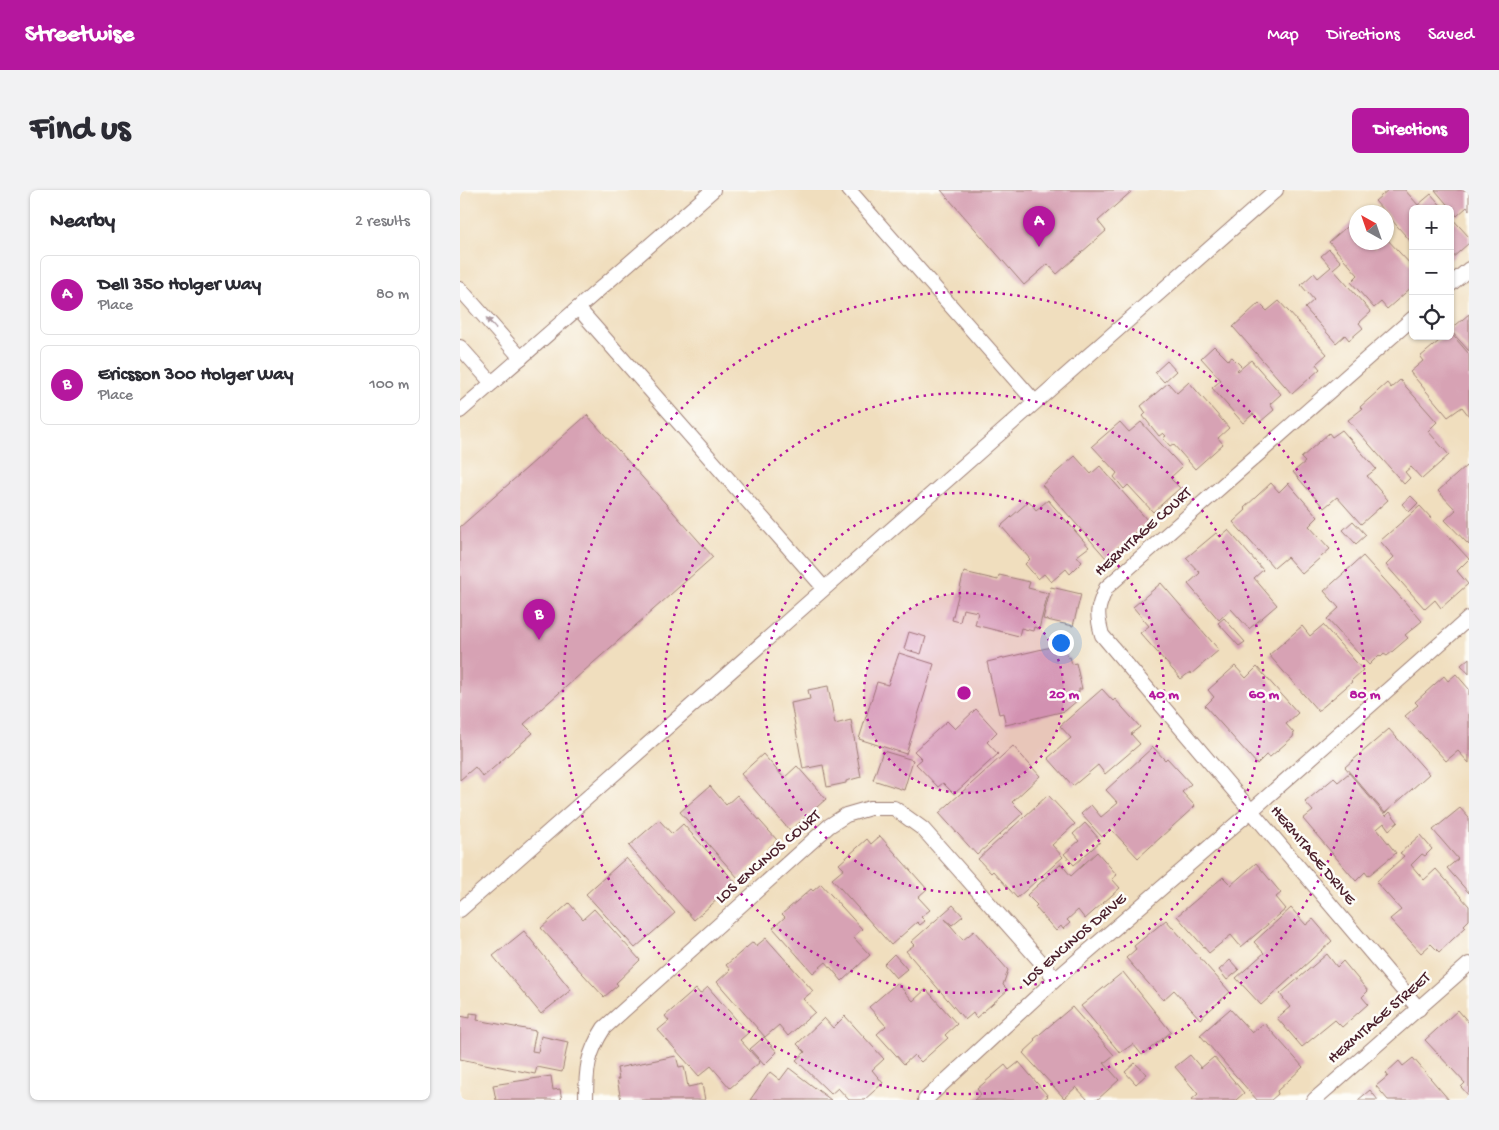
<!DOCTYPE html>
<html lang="en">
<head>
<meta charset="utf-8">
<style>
	:root { --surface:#fff; --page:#f2f2f3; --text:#2b2b33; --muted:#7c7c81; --line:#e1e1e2; --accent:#b5179e }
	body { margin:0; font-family:"Gochi Hand",sans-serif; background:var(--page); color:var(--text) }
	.controls { position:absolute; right:15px; top:15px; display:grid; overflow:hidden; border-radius:8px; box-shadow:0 1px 4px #0004 }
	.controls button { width:45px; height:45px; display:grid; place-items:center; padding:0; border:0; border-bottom:1px solid var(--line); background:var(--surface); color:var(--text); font:25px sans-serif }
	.compass { position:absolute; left:889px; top:15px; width:45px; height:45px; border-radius:50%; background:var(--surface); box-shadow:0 1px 4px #0004; rotate:320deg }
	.you { position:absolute; left:600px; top:452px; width:18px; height:18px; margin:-12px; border:4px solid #fff; border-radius:50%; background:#1a73e8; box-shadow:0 0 0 8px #1a73e833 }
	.badge { display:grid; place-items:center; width:32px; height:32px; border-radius:50%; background:var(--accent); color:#fff; font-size:16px; font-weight:700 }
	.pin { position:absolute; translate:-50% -41px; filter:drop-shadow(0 1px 2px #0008) }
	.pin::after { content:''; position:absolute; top:26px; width:18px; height:15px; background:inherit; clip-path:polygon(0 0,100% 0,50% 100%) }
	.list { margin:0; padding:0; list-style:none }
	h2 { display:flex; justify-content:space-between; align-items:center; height:65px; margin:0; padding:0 20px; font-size:21px }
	h2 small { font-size:16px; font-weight:400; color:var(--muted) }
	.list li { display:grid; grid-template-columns:32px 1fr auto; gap:15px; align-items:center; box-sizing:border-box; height:80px; margin:0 10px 10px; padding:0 10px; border:1px solid var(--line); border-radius:8px }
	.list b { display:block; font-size:19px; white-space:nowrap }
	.list p { margin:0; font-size:16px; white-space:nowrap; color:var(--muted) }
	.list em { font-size:16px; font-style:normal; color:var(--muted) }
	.icon { flex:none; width:28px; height:28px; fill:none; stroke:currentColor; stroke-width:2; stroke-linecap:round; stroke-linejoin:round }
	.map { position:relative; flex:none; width:1009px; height:910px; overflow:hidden; border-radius:8px }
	header { display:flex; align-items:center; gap:30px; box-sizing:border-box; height:70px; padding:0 25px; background:var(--accent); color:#fff }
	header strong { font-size:24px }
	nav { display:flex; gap:28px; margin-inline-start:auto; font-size:18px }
	.intro { display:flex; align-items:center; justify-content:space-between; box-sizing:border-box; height:120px; padding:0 30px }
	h1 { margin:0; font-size:35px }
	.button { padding:12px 22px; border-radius:8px; background:var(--accent); color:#fff; font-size:18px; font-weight:700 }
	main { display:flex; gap:30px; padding:0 30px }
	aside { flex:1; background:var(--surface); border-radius:8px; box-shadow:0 1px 4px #0004 }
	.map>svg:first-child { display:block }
	.building { fill:#d7a2b4 }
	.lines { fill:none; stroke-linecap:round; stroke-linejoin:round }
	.service-casing { stroke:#9d7e74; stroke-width:16 }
	.service { stroke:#fff; stroke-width:14 }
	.oneway { fill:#ae9aa0 }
	.ring { fill:none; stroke:#b5179e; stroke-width:2.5; stroke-dasharray:2.5 5 }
	.labels { text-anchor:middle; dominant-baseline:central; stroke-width:5; stroke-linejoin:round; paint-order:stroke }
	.street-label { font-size:16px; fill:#4a1f2b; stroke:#fdfcf7 }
	.centre { fill:#b5179e; stroke:#fdfcf7; stroke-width:2.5 }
	.ring-label { font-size:15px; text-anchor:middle; font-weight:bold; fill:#b5179e; stroke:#fdfcf7; stroke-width:5; stroke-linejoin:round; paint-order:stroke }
</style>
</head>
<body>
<header>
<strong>Streetwise</strong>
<nav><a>Map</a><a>Directions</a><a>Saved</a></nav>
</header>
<div class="intro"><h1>Find us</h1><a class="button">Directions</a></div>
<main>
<aside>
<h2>Nearby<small>2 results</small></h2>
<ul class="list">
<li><span class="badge">A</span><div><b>Dell 350 Holger Way</b><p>Place</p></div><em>80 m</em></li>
<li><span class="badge">B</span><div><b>Ericsson 300 Holger Way</b><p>Place</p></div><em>100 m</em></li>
</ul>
</aside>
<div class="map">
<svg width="1009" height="910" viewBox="0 0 1009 910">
	<rect width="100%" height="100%" fill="#fdfcf7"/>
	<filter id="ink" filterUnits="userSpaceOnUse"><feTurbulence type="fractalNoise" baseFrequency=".02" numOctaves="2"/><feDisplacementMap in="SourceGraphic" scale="10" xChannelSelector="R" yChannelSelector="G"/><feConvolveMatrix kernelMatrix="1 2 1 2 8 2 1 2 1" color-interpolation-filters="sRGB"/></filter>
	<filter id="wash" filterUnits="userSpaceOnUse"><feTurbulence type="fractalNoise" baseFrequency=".0096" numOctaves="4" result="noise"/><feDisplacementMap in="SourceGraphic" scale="20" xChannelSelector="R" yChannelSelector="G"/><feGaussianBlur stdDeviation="1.12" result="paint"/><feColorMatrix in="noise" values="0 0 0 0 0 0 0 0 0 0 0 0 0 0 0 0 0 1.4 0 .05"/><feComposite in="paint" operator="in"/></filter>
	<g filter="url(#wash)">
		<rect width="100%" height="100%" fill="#f0debe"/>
		<g id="blocks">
			<g class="building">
				<polygon points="481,0 673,0 638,31 646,41 597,84 588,74 564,95"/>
				<polygon points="928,0 945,0 958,15 971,4 984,19 953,19 953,54 915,11"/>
				<polygon points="975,0 1009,0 1009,20 1007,17 997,26"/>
				<polygon points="990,26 1009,47 1009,53 990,70"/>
				<polygon points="892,32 896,37 896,52 911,52 915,58 920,52 926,52 926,48 953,77 953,96 927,119 921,112 914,118 891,92 898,85 869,52"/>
				<polygon points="869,59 881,72 873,79 911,122 899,133 903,138 889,150 885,145 876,153 845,118 854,110 841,95 854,83 858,88 871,77 861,66"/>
				<polygon points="819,111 867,164 856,174 860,179 832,204 773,137 799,113 807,121"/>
				<polygon points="1009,124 1009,161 990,140"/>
				<polygon points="990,142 1009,164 1009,226 1002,217 988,227 950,182 963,171 960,167 985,146 990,146"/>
				<polygon points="754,156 768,170 772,167 781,176 777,180 778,181 791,170 821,204 810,214 814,220 800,232 793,224 783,233 752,198 761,190 741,168"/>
				<polygon points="707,171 716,181 704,192 695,182"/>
				<polygon points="940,190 977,232 968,241 989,265 962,289 951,277 945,282 950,288 944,294 888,230 902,219 900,217 927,193 931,198"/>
				<polygon points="729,192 769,238 758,248 763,254 735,279 713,254 710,256 703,248 706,246 703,243 699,246 683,226 686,223 681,216 708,193 717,203"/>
				<polygon points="127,225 253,367 64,534 73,543 23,587 15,577 0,590 0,337"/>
				<polygon points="660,232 669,242 681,232 722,277 710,288 720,298 693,322 668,295 664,299 654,287 657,283 632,256"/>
				<polygon points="882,240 916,279 907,286 928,310 901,334 877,307 864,318 833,282 845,272 841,268 869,243 872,247"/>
				<polygon points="615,266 631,284 640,276 688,331 646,368 582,295"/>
				<polygon points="1006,276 1009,280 1009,355 985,330 996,320 978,301"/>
				<polygon points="811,293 819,302 828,293 858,327 849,336 870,359 842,384 827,367 814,378 773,332 786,320 784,318"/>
				<polygon points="951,306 958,313 949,322 942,314"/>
				<polygon points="588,310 629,357 617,366 622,372 610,384 606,379 591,392 584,384 578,389 565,374 570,369 541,336 569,311 576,320"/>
				<polygon points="960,316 1009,369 997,381 1008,394 981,418 975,410 965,419 926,375 934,367 920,351"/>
				<polygon points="893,331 906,345 896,354 883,340"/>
				<polygon points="768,340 803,380 794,388 817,415 789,439 771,419 759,430 728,394 740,383 726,368 756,343 760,347"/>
				<polygon points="903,366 962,431 945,445 948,448 927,466 924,464 921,467 919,465 909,475 867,429 879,418 864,401"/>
				<polygon points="504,382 538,390 539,385 570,392 568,398 588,403 579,439 574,437 573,441 561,438 559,446 515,435 518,422 503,419 500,432 492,430"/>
				<polygon points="701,393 759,460 731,484 730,482 721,489 680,443 689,436 673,417"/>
				<polygon points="591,397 621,404 613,436 583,429"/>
				<polygon points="764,428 785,452 779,456 758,433"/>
				<polygon points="863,435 903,480 891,491 892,492 858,521 809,465 842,436 850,446"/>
				<polygon points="449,442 466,447 461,464 444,459"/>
				<polygon points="604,454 608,468 610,467 612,474 616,473 622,499 619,499 619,502 616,503 618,510 605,521 546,535 543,523 539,524 527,472"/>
				<polygon points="439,463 474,474 446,564 399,549 417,492 428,495"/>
				<polygon points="1009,468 1009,484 1001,475"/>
				<polygon points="775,476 786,488 797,477 838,523 826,534 834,543 833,547 810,567 806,565 797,574 745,516 754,507 748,500"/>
				<polygon points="996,484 1009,499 1009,573 998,561 986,571 945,526 958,515 955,512 984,486 988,491"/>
				<polygon points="368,496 375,534 391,530 401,587 386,591 386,593 367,597 363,575 343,579 331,513 350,509 348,500"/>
				<polygon points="642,499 653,511 655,509 680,537 671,544 680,554 645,584 638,575 613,596 588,568 611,548 600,536"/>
				<polygon points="516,519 537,542 527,552 538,564 494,604 483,593 478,597 456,574 462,569 454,561 487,531 495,539"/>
				<polygon points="929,539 969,584 925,623 885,577"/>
				<polygon points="553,556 580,586 552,612 563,623 517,665 479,623"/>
				<polygon points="693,557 705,570 707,568 731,594 722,602 735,616 678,668 651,639 642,647 621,624 631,615 641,627 658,613 646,600"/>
				<polygon points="423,561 453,570 444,600 413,590"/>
				<polygon points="303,564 324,588 337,576 366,609 330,641 281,584"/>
				<polygon points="889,583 926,626 930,622 938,632 929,640 924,633 917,639 936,663 908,686 905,682 896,691 843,629 853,621 845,612 874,588 878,592"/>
				<polygon points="250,596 266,615 277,605 317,650 307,660 308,661 278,688 220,622"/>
				<polygon points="588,605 615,634 592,655 603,667 557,708 533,681 531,683 518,669"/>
				<polygon points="1000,618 1009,628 1009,703 987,678 998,669 973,640"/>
				<polygon points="199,630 212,644 223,634 276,693 234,730 169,656"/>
				<polygon points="625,633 641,651 614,675 604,664 619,651 613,644"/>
				<polygon points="960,645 972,659 965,666 962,664 951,675 964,690 976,679 1009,716 1009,730 1004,735 1006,737 979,762 971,754 961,763 930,729 941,720 916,692 944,666 940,663"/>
				<polygon points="420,646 467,699 458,707 470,720 461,727 465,731 460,735 457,732 431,755 372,689 384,679 379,674 407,649 411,654"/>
				<polygon points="637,662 657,685 652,689 660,698 625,729 618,720 607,730 610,733 603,739 601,736 596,741 575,717 577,715 567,705 601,674 611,686"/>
				<polygon points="166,668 215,723 175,758 126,704"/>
				<polygon points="796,673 821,703 816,707 826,719 781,757 771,745 749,763 717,726 763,687 771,695"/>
				<polygon points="361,694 402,739 393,747 410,765 382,791 366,772 353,783 313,738 325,727 322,724 351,699 353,701"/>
				<polygon points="109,713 123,729 134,719 180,770 156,793 158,795 144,807 81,738"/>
				<polygon points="493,715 503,726 492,735 485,729 503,750 514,741 548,780 543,795 548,800 516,828 513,823 505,830 446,761 454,755 451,752"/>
				<polygon points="831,718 846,735 853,729 872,751 801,815 776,788 804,763 794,752"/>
				<polygon points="706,730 770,802 740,829 714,800 703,810 666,768 676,759 674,756"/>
				<polygon points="64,741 111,800 81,824 33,766"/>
				<polygon points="306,748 353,801 343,809 355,822 328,846 319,835 305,847 257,792 270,780 266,775 293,752 296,756"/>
				<polygon points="434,764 447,779 436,788 424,774"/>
				<polygon points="867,764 877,777 883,771 908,801 902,807 908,814 882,837 875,830 842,857 817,828 830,817 820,804"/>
				<polygon points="770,770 779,780 767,790 759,780"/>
				<polygon points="663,782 711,842 682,865 673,854 660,863 621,816"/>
				<polygon points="437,793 453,811 466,799 497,834 485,845 488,848 461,872 454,865 444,874 417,844 426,836 409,817"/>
				<polygon points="248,797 288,843 280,850 300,872 270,898 251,876 239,886 198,840 209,831 205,826 236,799 240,804"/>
				<polygon points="612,817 654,865 644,873 659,890 637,910 628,910 616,897 604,908 563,863 576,851 574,849"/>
				<polygon points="770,819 792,843 804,833 843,877 817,901 818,904 811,910 797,910 740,845"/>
				<polygon points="998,820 1009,833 1009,906 1001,897 1005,893 965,850"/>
				<polygon points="10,823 18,824 17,830 76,841 72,861 78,862 81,846 108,852 102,882 77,877 75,884 0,869 0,826 10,828"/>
				<polygon points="385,826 424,869 412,880 423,893 404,910 389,910 378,898 371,904 336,870 345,862 337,854 364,828 373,838"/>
				<polygon points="304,847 317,862 304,875 290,859"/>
				<polygon points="730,865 741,878 754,867 784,903 776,910 731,910 738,904 715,877"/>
				<polygon points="216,866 219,877 224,876 228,897 242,894 245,910 161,910 157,889 159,889 157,878"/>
				<polygon points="953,868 989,910 928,910 916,896 928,886 926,883 939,871 943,876"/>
				<polygon points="559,872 588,906 583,910 514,910 521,904 517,899 545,875 549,880"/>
				<polygon points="675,873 687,884 676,894 665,882"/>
				<polygon points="329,878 371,910 290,910 310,882 320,890"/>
				<polygon points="91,886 93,900 100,899 102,910 36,910 33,895"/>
				<polygon points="910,900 918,910 898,910"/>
			</g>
		</g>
	</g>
	<g filter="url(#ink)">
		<use href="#blocks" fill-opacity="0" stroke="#9d7e74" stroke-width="1"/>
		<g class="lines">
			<defs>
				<g id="service">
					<polyline points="389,0 575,212"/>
					<polyline points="990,95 1009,79"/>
					<polyline points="0,99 61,168"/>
					<polyline points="118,118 364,398"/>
					<path d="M 953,128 L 646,398 C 637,419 636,423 642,445 L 959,819"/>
					<polyline points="0,157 32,193"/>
					<polyline points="0,221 253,0"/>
					<polyline points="0,720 816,0"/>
					<path d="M 126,910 C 126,880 127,864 144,838 L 369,636 L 386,625 L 410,618 L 434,618 L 463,639 L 596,789"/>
					<polyline points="465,910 596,789 791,621 1009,428"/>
					<polyline points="854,910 1009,774"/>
				</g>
			</defs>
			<use href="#service" class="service-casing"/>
			<use href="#service" class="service"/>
		</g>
		<defs><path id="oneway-solid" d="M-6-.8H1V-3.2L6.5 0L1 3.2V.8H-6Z" transform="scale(1.25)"/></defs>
		<use class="oneway" href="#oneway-solid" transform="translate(31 133) rotate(-132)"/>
	</g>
	<circle cx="504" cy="503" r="100" fill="#b5179e" fill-opacity=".12"/>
	<g class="ring">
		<circle cx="504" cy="503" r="100"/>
		<circle cx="504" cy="503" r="200"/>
		<circle cx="504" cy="503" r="300"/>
		<circle cx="504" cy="503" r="401"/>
	</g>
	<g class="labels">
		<g class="street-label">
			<text transform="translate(684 343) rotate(-42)">HERMITAGE COURT</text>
			<text transform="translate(852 666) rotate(50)">HERMITAGE DRIVE</text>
			<text transform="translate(309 668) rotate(-41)">LOS ENCINOS COURT</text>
			<text transform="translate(615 751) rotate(-41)">LOS ENCINOS DRIVE</text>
			<text transform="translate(920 829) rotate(-41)">HERMITAGE STREET</text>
		</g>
	</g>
	<circle cx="504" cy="503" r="8" class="centre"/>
	<g class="ring-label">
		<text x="604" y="508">20 m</text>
		<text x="704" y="508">40 m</text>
		<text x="804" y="508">60 m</text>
		<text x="905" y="508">80 m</text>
	</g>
</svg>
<div class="controls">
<button>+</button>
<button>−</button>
<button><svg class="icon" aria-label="locate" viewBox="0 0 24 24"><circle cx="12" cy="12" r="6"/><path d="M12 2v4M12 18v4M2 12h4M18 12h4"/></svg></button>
</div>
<svg class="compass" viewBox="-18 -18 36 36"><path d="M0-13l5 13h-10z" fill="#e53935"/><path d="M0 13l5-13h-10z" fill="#7c7c81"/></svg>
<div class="you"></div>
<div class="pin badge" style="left:579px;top:57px">A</div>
<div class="pin badge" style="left:79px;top:450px">B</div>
</div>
</main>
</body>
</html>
